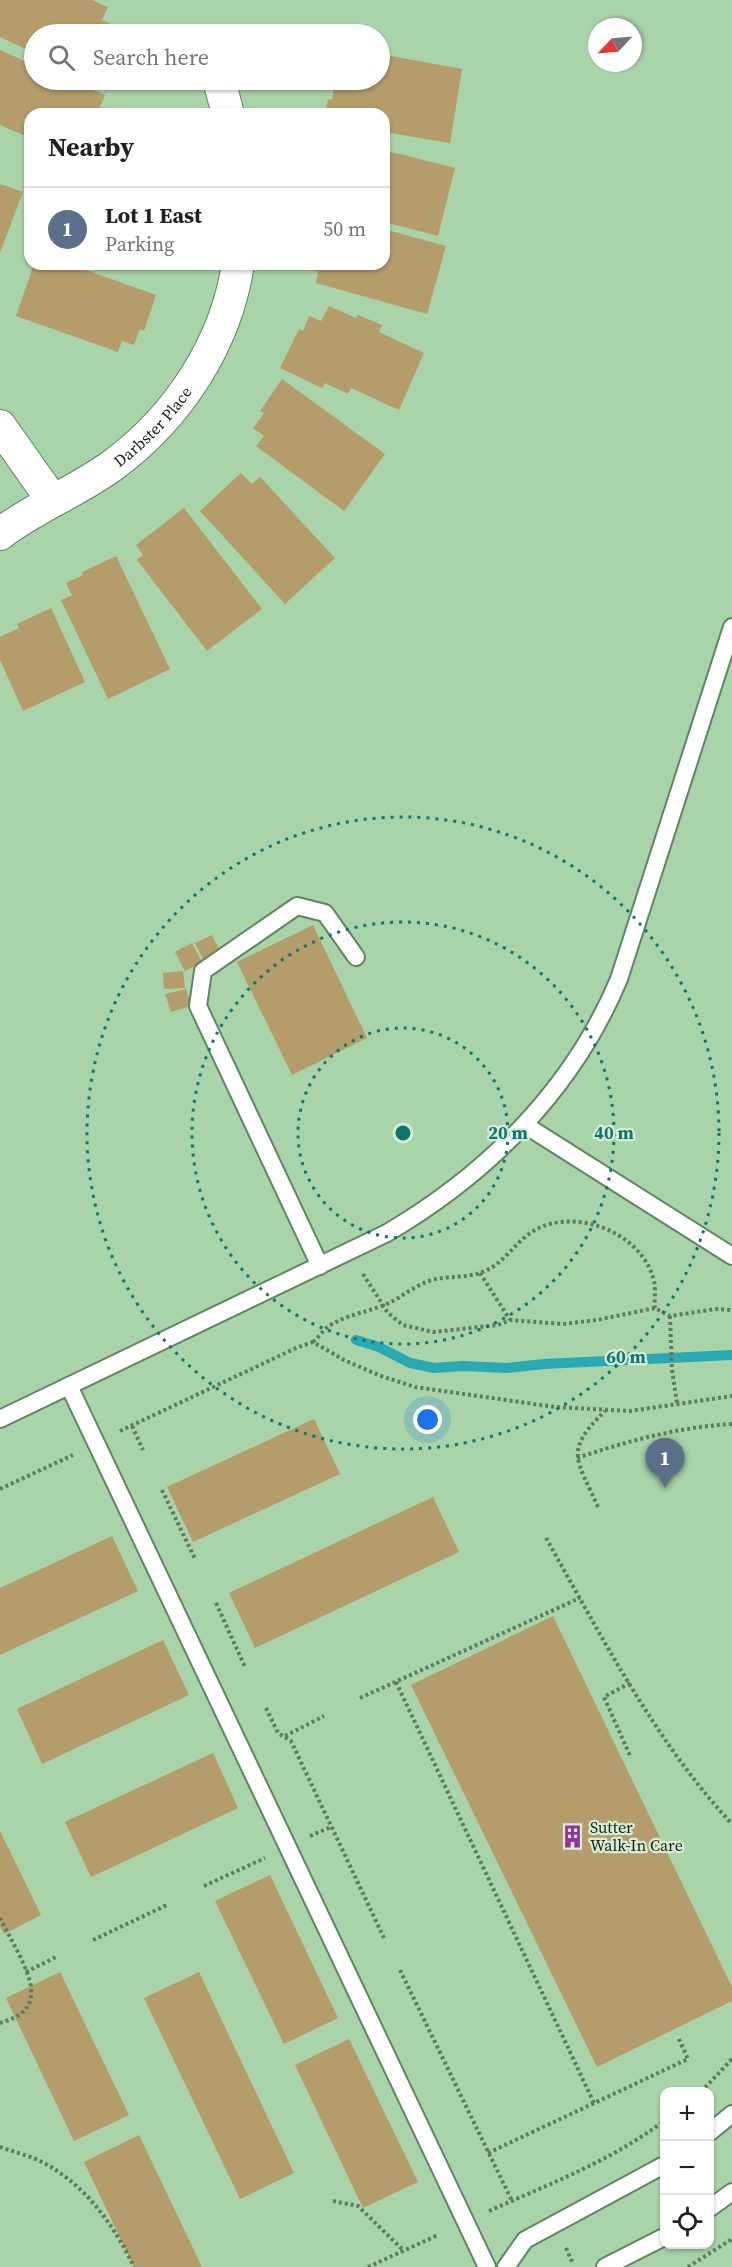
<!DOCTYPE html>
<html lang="en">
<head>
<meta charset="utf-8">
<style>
	:root { --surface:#fff; --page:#f2f2f2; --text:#202124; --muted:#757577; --line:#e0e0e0; --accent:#0b8043 }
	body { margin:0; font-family:"Source Serif 4",serif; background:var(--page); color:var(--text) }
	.controls { position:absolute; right:18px; bottom:18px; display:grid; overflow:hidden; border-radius:12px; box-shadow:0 2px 4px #0004 }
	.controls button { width:54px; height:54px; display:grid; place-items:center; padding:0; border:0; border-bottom:2px solid var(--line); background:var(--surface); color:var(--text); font:30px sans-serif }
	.compass { position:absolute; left:588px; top:18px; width:54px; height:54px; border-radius:50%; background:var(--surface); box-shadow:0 2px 4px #0004; rotate:244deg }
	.you { position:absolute; left:428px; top:1420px; width:21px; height:21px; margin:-15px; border:4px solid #fff; border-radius:50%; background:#1a73e8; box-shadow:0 0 0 9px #1a73e833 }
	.badge { display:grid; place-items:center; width:39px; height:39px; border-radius:50%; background:var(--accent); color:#fff; font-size:20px; font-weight:700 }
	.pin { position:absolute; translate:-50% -50px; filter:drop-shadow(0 2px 3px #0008) }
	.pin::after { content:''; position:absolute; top:32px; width:21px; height:18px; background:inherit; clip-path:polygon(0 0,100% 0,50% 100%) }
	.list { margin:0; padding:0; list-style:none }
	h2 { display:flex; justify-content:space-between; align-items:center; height:78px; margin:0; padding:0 24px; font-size:26px }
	h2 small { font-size:20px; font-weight:400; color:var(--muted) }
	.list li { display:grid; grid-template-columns:39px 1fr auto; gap:18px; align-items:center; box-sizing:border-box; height:84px; padding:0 24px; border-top:2px solid var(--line) }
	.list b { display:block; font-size:22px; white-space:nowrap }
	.list p { margin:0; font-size:20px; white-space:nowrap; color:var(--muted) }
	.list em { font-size:20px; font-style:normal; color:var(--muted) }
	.icon { flex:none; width:33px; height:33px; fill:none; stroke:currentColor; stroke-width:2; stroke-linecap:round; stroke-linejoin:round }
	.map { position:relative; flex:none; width:732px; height:2267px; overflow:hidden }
	.search { position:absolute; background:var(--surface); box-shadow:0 2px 4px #0004; left:24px; top:24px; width:366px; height:66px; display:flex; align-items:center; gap:15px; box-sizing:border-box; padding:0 21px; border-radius:33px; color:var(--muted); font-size:22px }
	.panel { position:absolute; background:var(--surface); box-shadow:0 2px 4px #0004; left:24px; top:108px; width:366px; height:162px; border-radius:18px }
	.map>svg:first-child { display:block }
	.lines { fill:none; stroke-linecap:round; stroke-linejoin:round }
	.stream { stroke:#2aa8b4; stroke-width:10 }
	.building { fill:#b49c6b }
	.lane-casing { stroke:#5f8660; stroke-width:20 }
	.street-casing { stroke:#5f8660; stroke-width:34 }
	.path { stroke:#5f7b5f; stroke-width:4; stroke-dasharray:3 3; stroke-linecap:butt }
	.lane { stroke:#fff; stroke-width:16 }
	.street { stroke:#fff; stroke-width:32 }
	.ring { fill:none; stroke:#0f766e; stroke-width:3; stroke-dasharray:3 6 }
	.labels { text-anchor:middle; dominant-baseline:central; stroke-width:4.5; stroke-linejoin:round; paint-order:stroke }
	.street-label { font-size:16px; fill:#142314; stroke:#d8edd8 }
	.poi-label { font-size:16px; fill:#142314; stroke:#d8edd8; text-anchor:start }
	.centre { fill:#0f766e; stroke:#d8edd8; stroke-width:3 }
	.ring-label { font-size:18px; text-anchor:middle; font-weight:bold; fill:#0f766e; stroke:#d8edd8; stroke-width:4.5; stroke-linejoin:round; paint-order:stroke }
</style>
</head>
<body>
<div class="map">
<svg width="732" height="2267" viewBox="0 0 732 2267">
	<rect width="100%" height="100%" fill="#a9d3a9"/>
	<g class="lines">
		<polyline class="stream" points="356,1340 379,1347 410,1363 434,1368 462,1366 507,1368 544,1364 732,1355"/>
	</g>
	<g class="building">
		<polygon points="0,0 92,0 108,7 102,20 113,25 109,34 34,34 34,53 0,37"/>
		<polygon points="0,50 34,65 34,80 69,80 105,95 97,114 30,114 30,138 0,125"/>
		<polygon points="380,54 462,69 450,143 384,132 384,114 325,114 328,99 332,100 335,80 380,80"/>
		<polygon points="384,150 455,168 438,236 384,222"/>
		<polygon points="0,184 23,192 0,253"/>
		<polygon points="384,229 446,246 427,314 316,283 318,272 312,270 313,264 384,264"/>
		<polygon points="34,264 69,264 156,295 144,331 140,329 134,345 122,341 118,352 16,316"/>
		<polygon points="329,306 356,318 358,315 382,325 379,332 424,353 399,410 351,388 348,394 325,383 322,388 280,368 299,329 303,331 309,316 321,321"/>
		<polygon points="282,379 385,454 344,511 256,446 264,436 253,428 264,413 260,411"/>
		<polygon points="241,473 252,484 260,477 335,558 285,604 200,511"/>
		<polygon points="184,508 262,609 207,651 137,560 143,555 136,545"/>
		<polygon points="116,556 170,669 108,699 61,600 72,595 66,583 83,575 82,572"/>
		<polygon points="51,608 85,682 23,711 0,660 0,637 19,628 17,624"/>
		<polygon points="313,925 367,1038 292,1075 237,962"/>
		<polygon points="212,935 221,953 204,961 195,943"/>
		<polygon points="192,943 202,962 185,971 175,952"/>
		<polygon points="183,971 185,988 164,989 163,973"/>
		<polygon points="186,989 191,1006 171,1012 165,994"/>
		<polygon points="314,1419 340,1474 193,1542 167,1487"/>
		<polygon points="433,1497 459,1552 255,1648 229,1593"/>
		<polygon points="112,1536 138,1591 0,1655 0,1588"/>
		<polygon points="553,1616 732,1987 732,2001 597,2067 411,1685"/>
		<polygon points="163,1640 189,1695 42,1764 17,1709"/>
		<polygon points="213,1753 238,1808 91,1877 65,1822"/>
		<polygon points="0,1831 41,1915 4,1934 0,1926"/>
		<polygon points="270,1875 338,2018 284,2044 215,1901"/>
		<polygon points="60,1972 129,2115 74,2141 6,1998"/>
		<polygon points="199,1972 294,2173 240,2199 144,1998"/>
		<polygon points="349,2039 418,2182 363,2208 295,2065"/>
		<polygon points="139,2135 202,2267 134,2267 84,2162"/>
	</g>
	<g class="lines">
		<defs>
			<g id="lane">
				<polyline points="525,1125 732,1256"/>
				<polyline points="320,1266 198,1006 203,971 297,906 325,913 356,957"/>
				<polyline points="69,1386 487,2267"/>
				<path d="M 0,1419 L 387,1233 C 489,1173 573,1089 619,979 L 732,627"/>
				<polyline points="710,2132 732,2114"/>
				<polyline points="710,2208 732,2192"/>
				<polyline points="506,2267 525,2240 664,2165"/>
				<polyline points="605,2267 664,2237"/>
			</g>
			<g id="street">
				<polyline points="219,80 228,114"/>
				<polyline points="0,426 53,501"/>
				<path id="s1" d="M 0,534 C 35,507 78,491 113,465 C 178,417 226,344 238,264"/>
			</g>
		</defs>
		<use href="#lane" class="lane-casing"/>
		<use href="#street" class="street-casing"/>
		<g class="path">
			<polyline points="480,1273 510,1320"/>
			<polyline points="363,1274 388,1313 403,1325 433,1332 498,1325 510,1320 563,1324 597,1320 655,1308 670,1316 716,1309 732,1310"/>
			<polyline points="670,1316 672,1370 677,1403"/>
			<path d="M 313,1342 C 319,1337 323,1330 329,1326 C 348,1314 369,1312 389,1303 C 402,1297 414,1286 429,1281 C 446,1275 465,1279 482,1272 C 504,1265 515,1241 535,1230 C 576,1207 643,1233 654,1281 C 656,1289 654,1300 655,1308"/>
			<polyline points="132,1426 143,1450"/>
			<polyline points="120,1431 296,1348 313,1342 346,1361 381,1376 415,1387 555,1407 630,1411 732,1396"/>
			<path d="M 577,1458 C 628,1441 678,1427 732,1424"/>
			<polyline points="0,1489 73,1455"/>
			<polyline points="162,1490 195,1559"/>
			<path d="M 598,1507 C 577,1459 563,1452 605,1411"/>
			<path d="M 546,1538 C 602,1637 655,1741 732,1824"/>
			<polyline points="216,1603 245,1667"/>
			<polyline points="396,1682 594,2103"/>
			<polyline points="630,1683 604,1697 631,1758"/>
			<polyline points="360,1698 580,1598"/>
			<polyline points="266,1708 278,1733 291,1741 384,1938"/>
			<polyline points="285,1736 324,1716"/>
			<polyline points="310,1836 331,1827"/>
			<polyline points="204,1886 265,1858"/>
			<path d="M 0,1918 C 9,1937 35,1977 31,1997 C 29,2013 13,2019 0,2023"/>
			<polyline points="93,1940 167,1905"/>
			<polyline points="400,1970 512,2201"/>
			<polyline points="26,1972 56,1957"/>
			<polyline points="701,2092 732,2059"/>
			<path d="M 0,2147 C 14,2152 31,2156 44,2163 C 86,2186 114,2225 134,2267"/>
			<polyline points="488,2153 688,2059 679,2039"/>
			<polyline points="333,2201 358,2206 404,2251"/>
			<path d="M 489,2211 C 549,2184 611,2161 664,2121"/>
			<polyline points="566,2248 573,2264"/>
			<polyline points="368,2267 438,2235"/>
			<polyline points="688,2267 732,2239"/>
		</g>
		<use href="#lane" class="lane"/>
		<use href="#street" class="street"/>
	</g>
	<g class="ring">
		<circle cx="403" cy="1133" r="105"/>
		<circle cx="403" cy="1133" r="211"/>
		<circle cx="403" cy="1133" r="316"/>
	</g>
	<defs>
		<symbol id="building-bare" viewBox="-9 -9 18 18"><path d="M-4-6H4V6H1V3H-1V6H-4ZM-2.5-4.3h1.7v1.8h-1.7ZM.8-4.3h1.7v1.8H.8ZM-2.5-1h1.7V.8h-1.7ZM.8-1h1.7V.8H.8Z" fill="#93329a" stroke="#d8edd8" stroke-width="2.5" paint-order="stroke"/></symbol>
	</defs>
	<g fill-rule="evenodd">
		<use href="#building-bare" x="556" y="1820" width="33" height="33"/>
	</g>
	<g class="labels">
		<g class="street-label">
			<text stroke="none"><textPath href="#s1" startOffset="188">Darbster Place</textPath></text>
		</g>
		<g class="poi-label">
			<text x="590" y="1827">Sutter<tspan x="590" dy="18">Walk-In Care</tspan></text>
		</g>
	</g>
	<circle cx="403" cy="1133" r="9" class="centre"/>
	<g class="ring-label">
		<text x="508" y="1139">20 m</text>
		<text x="614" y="1139">40 m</text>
		<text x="626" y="1363">60 m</text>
	</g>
</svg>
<div class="controls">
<button>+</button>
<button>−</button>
<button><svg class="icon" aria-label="locate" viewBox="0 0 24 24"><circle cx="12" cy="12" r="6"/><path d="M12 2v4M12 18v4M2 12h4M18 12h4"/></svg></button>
</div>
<svg class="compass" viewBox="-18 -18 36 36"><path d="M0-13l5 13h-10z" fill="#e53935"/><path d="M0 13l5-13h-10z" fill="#757577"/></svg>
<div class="you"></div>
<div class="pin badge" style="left:665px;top:1488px;background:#5c6f8a">1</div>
<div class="search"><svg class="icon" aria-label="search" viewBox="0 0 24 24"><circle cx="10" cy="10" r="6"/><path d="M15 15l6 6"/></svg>Search here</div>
<section class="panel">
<h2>Nearby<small></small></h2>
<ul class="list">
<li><span class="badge" style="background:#5c6f8a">1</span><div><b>Lot 1 East</b><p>Parking</p></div><em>50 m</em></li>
</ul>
</section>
</div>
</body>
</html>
